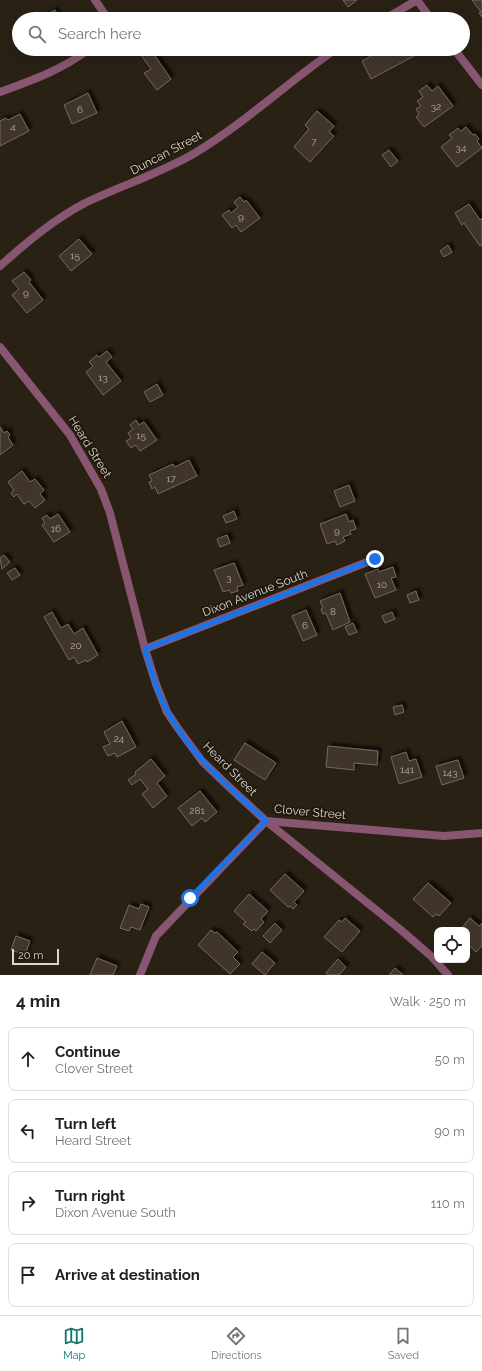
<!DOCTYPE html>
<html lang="en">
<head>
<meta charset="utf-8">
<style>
	:root { --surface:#fff; --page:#f2f2f2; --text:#202124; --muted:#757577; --line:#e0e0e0; --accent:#0f766e }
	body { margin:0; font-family:Raleway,sans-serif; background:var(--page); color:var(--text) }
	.controls { position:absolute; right:12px; bottom:12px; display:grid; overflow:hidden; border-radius:8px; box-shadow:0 4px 16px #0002 }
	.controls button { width:36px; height:36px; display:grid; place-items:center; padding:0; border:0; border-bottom:1px solid var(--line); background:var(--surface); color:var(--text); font:20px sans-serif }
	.scale { position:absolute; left:12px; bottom:10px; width:47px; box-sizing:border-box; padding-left:4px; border:2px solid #dbd5cd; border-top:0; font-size:11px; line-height:14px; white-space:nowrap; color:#dbd5cd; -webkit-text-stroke:3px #20180c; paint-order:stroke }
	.stop { position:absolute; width:12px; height:12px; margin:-9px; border:3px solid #1a73e8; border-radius:50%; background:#fff }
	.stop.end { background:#1a73e8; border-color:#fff; box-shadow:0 1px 4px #0008 }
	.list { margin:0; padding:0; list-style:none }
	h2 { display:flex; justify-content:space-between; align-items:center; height:52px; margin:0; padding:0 16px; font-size:17px }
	h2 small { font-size:13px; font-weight:400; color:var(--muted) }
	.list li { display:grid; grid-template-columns:26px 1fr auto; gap:12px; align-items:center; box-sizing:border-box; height:64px; margin:0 8px 8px; padding:0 8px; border:1px solid var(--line); border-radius:8px }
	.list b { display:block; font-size:15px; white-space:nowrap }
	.list p { margin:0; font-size:13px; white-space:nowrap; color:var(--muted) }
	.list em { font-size:13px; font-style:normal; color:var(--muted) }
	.icon { flex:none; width:22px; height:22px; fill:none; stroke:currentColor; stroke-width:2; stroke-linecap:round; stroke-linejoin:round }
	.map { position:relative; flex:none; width:482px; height:975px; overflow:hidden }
	.search { position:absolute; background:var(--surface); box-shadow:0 4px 16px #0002; left:12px; right:12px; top:12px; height:44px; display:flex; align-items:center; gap:10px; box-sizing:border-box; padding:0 14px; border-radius:22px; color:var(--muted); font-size:15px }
	.sheet { height:340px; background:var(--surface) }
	nav { display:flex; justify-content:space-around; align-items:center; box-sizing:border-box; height:56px; border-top:1px solid var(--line); background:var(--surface); font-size:11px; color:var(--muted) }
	nav a { display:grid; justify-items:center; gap:2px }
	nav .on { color:var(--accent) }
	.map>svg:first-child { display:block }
	.building { fill:#41342a; stroke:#77685d; filter:url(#shadow) }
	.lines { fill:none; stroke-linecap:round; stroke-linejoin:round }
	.minor { stroke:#895671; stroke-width:8 }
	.tertiary { stroke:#895671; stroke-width:8 }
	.route { stroke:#1a73e8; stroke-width:5 }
	.labels { text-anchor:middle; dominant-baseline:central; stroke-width:3.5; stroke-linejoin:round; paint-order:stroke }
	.number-label { font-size:10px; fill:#b4ada4 }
	.street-label { font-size:12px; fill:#dbd5cd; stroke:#20180c }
</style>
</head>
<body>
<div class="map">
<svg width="482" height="975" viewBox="0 0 482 975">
	<defs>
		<filter id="shadow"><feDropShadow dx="3.5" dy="-3.5" stdDeviation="1" flood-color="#0009"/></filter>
	</defs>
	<rect width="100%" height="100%" fill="#2a2115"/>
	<g class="building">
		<polygon points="343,0 357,0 348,7"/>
		<polygon points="472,0 482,0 482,17 479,13 481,12"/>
		<polygon points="55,10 60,19 38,19"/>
		<polygon points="150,49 171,79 157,90 144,73 151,69 141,55"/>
		<polygon points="257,49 269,49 261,55"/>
		<polygon points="384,49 410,49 414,56 371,79 362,61"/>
		<polygon points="427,85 432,91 438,86 453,106 424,127 416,117 419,114 416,109 421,106 417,101 423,97 419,91"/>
		<polygon points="88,93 97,113 72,124 64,105"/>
		<polygon points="317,111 334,126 329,132 334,136 310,162 294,147 309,129 305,125"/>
		<polygon points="20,114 29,131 0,146 0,121 6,118 8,120"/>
		<polygon points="466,127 473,135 475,134 479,139 477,141 482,148 457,167 441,147 452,138 449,135 458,128 461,131"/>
		<polygon points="389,150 398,161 391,167 382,155"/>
		<polygon points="240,197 244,202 246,200 260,218 241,232 236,225 232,228 222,215 229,210 231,213 238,207 234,202"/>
		<polygon points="469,204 480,220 482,218 482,245 480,246 464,223 462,225 455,213"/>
		<polygon points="79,239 92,254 71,271 59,256"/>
		<polygon points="448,245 452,252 444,257 440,251"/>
		<polygon points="24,272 31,280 29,282 43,300 27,313 12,295 19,289 12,281"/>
		<polygon points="107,351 112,357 106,362 121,381 103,395 86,372 93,366 89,362 97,355 99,357"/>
		<polygon points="157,384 163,395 150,402 144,392"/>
		<polygon points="136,420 139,425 144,422 157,440 140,451 136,445 131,448 126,441 131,438 128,433 133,429 130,425"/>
		<polygon points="0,427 4,433 7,431 10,435 8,437 13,445 0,455"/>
		<polygon points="189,460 197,476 158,494 155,487 152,489 149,482 152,481 149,475 173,464 175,467"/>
		<polygon points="22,471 30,482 35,479 44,490 40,494 45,500 35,508 29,501 24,504 17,494 14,497 11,493 14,490 8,482"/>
		<polygon points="349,485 355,501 340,507 334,491"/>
		<polygon points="234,511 237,519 226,523 223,516"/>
		<polygon points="58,514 70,532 54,542 42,525 45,523 42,518 47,515 50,519"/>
		<polygon points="346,514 349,522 353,520 356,529 350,531 351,534 343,537 345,541 337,545 335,541 327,544 320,524"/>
		<polygon points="227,535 230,543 220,547 217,539"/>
		<polygon points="4,555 10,562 2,569 0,558"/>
		<polygon points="234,563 243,585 237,587 238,591 231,593 229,590 223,592 214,570"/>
		<polygon points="393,567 396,577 391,578 396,590 375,598 365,574 378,569 379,572"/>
		<polygon points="15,568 20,575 12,580 7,573"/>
		<polygon points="416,591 419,600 410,603 407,595"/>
		<polygon points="340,593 350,622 333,630 326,613 323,614 321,609 323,608 320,601"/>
		<polygon points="306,610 317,635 303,641 292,616"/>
		<polygon points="52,612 61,628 68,624 74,634 83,628 98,655 87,662 86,660 78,664 74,657 69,660 44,617"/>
		<polygon points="392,612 395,619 385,623 382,616"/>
		<polygon points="353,623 357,632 349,635 345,627"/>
		<polygon points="402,705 404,712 395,715 393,707"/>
		<polygon points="122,721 136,747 117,757 115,753 108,756 103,747 110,744 104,732"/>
		<polygon points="245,743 276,763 265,780 234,760"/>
		<polygon points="328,746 378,751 377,765 354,763 354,770 326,767"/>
		<polygon points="406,752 409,761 416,759 422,777 399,784 391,757"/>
		<polygon points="151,759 165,776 157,783 167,796 153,808 142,794 148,789 140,779 132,785 128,780 136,774 135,772"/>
		<polygon points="458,760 464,778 442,785 436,766"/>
		<polygon points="200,791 217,812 205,822 202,818 192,826 178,808"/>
		<polygon points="285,874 304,891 294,902 297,905 293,909 290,906 288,907 270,890"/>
		<polygon points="428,883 451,903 439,916 436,914 433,917 413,899"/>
		<polygon points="249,894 268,911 261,919 264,922 256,931 254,929 252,931 243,924 246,922 234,911"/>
		<polygon points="141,904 149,907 140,930 131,927 129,931 120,928 129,905 139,909"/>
		<polygon points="345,918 360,931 342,952 324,937 339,920 342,922"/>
		<polygon points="470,918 479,926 482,923 482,946 476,952 467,943 467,930 460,930"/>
		<polygon points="275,923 282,930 270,943 263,936"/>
		<polygon points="211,930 215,933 217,932 238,952 233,957 240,964 230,974 198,945"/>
		<polygon points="16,936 30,941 25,955 11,950"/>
		<polygon points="262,952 275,963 265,975 252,964"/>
		<polygon points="97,958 117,966 113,975 90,975"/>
		<polygon points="338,959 346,967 339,975 328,975 326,973"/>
		<polygon points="395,968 403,975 389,975"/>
	</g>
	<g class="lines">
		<g class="minor">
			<polyline points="95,0 108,19"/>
			<polyline points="417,0 431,19"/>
			<polyline points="385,19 417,0"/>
			<polyline points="454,49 482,85"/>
			<path d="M 0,92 C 30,81 64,69 89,49"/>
			<path d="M 0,266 C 27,242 53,220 85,203 C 122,185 159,174 195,153 C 245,123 288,82 336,49"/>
			<polyline points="145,649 375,559"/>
			<polyline points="140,975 156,936 266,821 444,836 482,833"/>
		</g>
		<polyline class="tertiary" points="0,347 70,435 101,489 110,513 145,649 156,684 167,712 177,727 202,761 228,786 266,821 401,930 432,957 448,975"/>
	</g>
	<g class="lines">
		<path class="route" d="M 190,898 L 266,821 C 230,788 191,756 168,712 C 157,693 151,670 145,649 L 375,559"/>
	</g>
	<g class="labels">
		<g class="number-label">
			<text x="436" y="106">32</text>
			<text x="80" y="109">6</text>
			<text x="13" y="126">4</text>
			<text x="314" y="141">7</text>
			<text x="461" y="147">34</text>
			<text x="241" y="216">9</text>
			<text x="75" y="255">15</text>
			<text x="26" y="292">9</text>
			<text x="103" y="377">13</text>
			<text x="141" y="435">15</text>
			<text x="171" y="478">17</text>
			<text x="56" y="528">16</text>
			<text x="337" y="530">9</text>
			<text x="229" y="577">3</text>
			<text x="382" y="584">10</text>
			<text x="333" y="611">8</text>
			<text x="305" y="625">6</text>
			<text x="76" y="645">20</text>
			<text x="119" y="738">24</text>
			<text x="407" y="769">141</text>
			<text x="450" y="772">143</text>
			<text x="197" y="810">281</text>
		</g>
		<g class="street-label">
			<text transform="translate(166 153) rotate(-28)">Duncan Street</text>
			<text transform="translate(90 447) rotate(58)">Heard Street</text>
			<text transform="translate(255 593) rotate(-21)">Dixon Avenue South</text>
			<text transform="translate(230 769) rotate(45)">Heard Street</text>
			<text transform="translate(310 812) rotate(5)">Clover Street</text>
		</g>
	</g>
</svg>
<div class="controls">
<button><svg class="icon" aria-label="locate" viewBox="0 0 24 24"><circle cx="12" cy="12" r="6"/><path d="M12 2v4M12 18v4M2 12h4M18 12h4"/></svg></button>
</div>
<div class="scale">20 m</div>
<div class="stop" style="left:190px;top:898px"></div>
<div class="stop end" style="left:375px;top:559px"></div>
<div class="search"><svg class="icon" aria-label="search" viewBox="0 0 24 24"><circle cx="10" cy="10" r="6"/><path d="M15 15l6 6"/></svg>Search here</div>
</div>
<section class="sheet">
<h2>4 min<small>Walk · 250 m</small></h2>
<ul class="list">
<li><svg class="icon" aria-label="ahead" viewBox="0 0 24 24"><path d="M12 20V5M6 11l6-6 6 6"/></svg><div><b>Continue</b><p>Clover Street</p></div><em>50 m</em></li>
<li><svg class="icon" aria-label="left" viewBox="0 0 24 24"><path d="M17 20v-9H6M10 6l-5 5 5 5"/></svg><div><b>Turn left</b><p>Heard Street</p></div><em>90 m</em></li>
<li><svg class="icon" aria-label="right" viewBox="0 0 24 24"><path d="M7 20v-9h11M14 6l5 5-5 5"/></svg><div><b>Turn right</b><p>Dixon Avenue South</p></div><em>110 m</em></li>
<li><svg class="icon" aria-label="arrive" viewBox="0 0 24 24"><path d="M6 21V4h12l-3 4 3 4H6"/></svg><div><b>Arrive at destination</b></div></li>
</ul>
</section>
<nav>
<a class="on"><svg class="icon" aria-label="map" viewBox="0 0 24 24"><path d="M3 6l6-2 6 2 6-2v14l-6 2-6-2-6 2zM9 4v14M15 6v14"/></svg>Map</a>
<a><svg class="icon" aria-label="directions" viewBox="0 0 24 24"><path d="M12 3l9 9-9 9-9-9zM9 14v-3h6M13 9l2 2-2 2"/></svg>Directions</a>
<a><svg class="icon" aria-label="saved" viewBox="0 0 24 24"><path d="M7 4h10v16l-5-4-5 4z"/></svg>Saved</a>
</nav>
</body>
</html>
